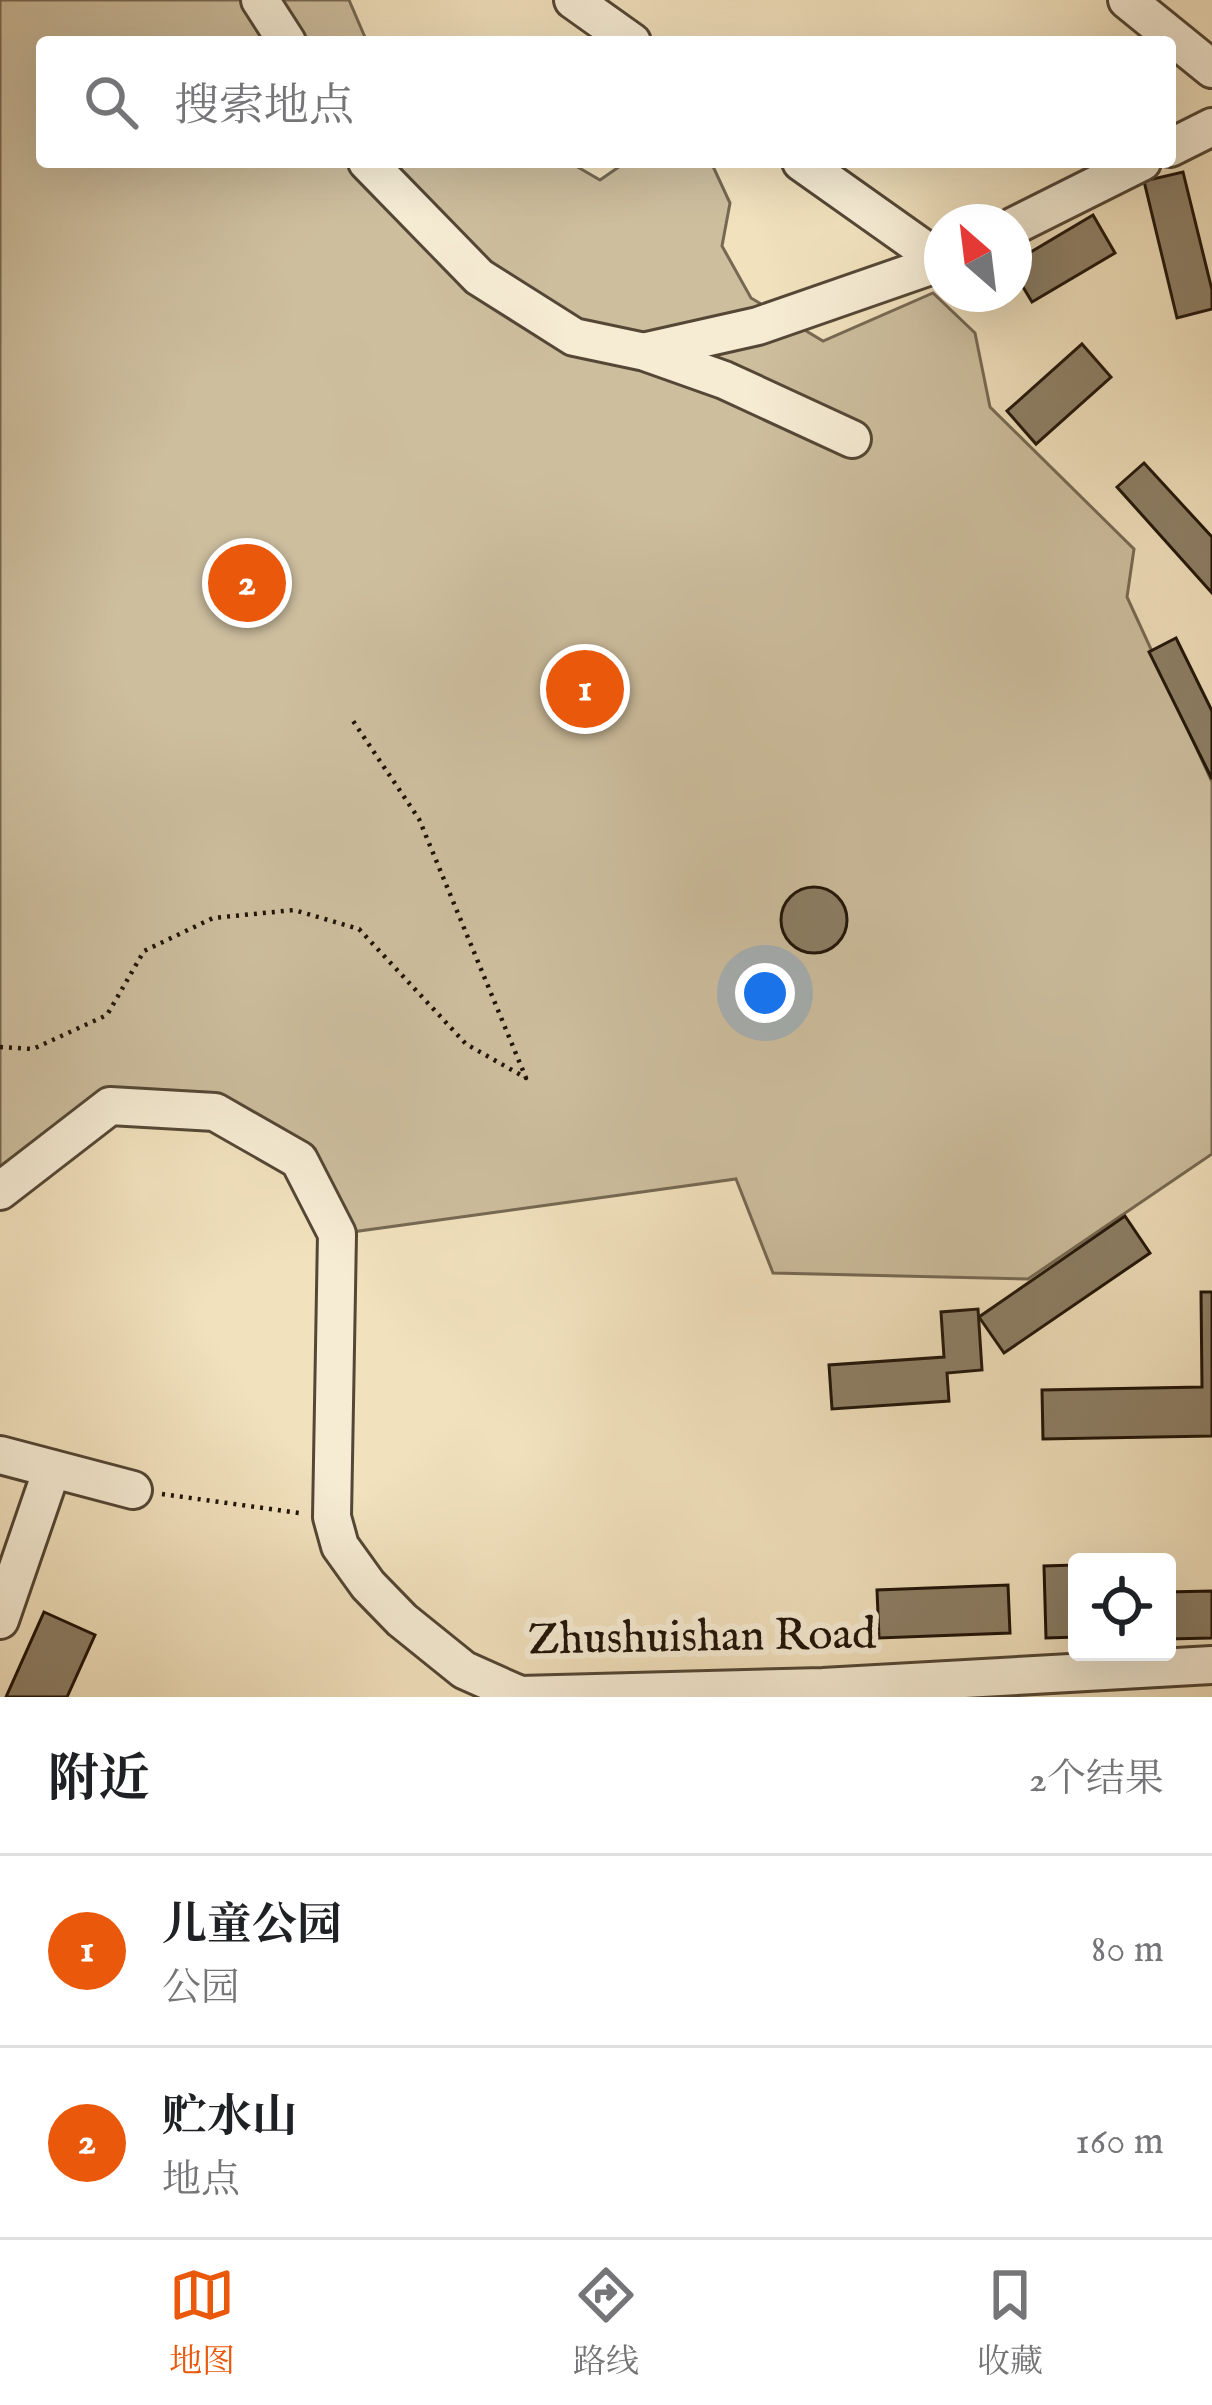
<!DOCTYPE html>
<html lang="zh">
<head>
<meta charset="utf-8">
<style>
	:root { --surface:#fff; --page:#f2f2f2; --text:#202124; --muted:#757577; --line:#e0e0e0; --accent:#ea580c }
	body { margin:0; font-family:"IM FELL English","Noto Serif SC",serif; background:var(--page); color:var(--text) }
	.controls { position:absolute; right:36px; bottom:36px; display:grid; overflow:hidden; border-radius:12px; box-shadow:0 12px 48px #0002 }
	.controls button { width:108px; height:108px; display:grid; place-items:center; padding:0; border:0; border-bottom:3px solid var(--line); background:var(--surface); color:var(--text); font:60px sans-serif }
	.compass { position:absolute; left:924px; top:204px; width:108px; height:108px; border-radius:50%; background:var(--surface); box-shadow:0 12px 48px #0002; rotate:332deg }
	.you { position:absolute; left:765px; top:993px; width:42px; height:42px; margin:-30px; border:9px solid #fff; border-radius:50%; background:#1a73e8; box-shadow:0 0 0 18px #1a73e833 }
	.badge { display:grid; place-items:center; width:78px; height:78px; border-radius:50%; background:var(--accent); color:#fff; font-size:39px; font-weight:700 }
	.pin { position:absolute; translate:-50% -50%; border:6px solid #fff; box-shadow:0 3px 12px #0006 }
	.list { margin:0; padding:0; list-style:none }
	h2 { display:flex; justify-content:space-between; align-items:center; height:156px; margin:0; padding:0 48px; font-size:51px }
	h2 small { font-size:39px; font-weight:400; color:var(--muted) }
	.list li { display:grid; grid-template-columns:78px 1fr auto; gap:36px; align-items:center; box-sizing:border-box; height:192px; padding:0 48px; border-top:3px solid var(--line) }
	.list b { display:block; font-size:45px; white-space:nowrap }
	.list p { margin:0; font-size:39px; white-space:nowrap; color:var(--muted) }
	.list em { font-size:39px; font-style:normal; color:var(--muted) }
	.icon { flex:none; width:66px; height:66px; fill:none; stroke:currentColor; stroke-width:2; stroke-linecap:round; stroke-linejoin:round }
	.map { position:relative; flex:none; width:1212px; height:1697px; overflow:hidden }
	.search { position:absolute; background:var(--surface); box-shadow:0 12px 48px #0002; left:36px; right:36px; top:36px; height:132px; display:flex; align-items:center; gap:30px; box-sizing:border-box; padding:0 42px; border-radius:12px; color:var(--muted); font-size:45px }
	.sheet { height:540px; background:var(--surface) }
	nav { display:flex; justify-content:space-around; align-items:center; box-sizing:border-box; height:168px; border-top:3px solid var(--line); background:var(--surface); font-size:33px; color:var(--muted) }
	nav a { display:grid; justify-items:center; gap:6px }
	nav .on { color:var(--accent) }
	.map>svg:first-child { display:block }
	.green { fill:#cdbe9e; stroke:#766953; stroke-width:3 }
	.building { fill:#8d7f66; stroke:#201408; stroke-width:3 }
	.lines { fill:none; stroke-linecap:round; stroke-linejoin:round }
	.minor-casing { stroke:#544735; stroke-width:42 }
	.path { stroke:#201408; stroke-width:4.5; stroke-dasharray:3 6; stroke-linecap:butt }
	.minor { stroke:#f6ecd4; stroke-width:36 }
	.labels { text-anchor:middle; dominant-baseline:central; stroke-width:12; stroke-linejoin:round; paint-order:stroke }
	.street-label { font-size:45px; fill:#201408; stroke:#f6ecd4 }
</style>
</head>
<body>
<div class="map">
<svg width="1212" height="1697" viewBox="0 0 1212 1697">
	<rect width="100%" height="100%" fill="#f1e1bd"/>
	<filter id="stains"><feTurbulence type="fractalNoise" baseFrequency=".00167" numOctaves="4"/><feColorMatrix values="0 0 0 0 .2 0 0 0 0 .09 0 0 0 0 .02 0 0 0 .5 -.17"/></filter>
	<radialGradient id="worn" r=".72"><stop offset=".6" stop-color="#630" stop-opacity="0"/><stop offset="1" stop-color="#630" stop-opacity=".3"/></radialGradient>
	<polygon class="green" points="0,0 349,0 367,42 42,42 42,162 569,162 600,180 626,162 711,162 730,203 722,246 751,298 823,341 933,293 975,333 990,407 1134,549 1127,597 1212,782 1212,1154 1028,1279 773,1273 736,1179 337,1234 299,1161 215,1112 110,1106 0,1191"/>
	<g class="building">
		<polygon points="1183,172 1212,290 1212,309 1177,318 1144,181"/>
		<polygon points="1093,215 1115,253 1032,302 1014,272 1014,262"/>
		<polygon points="1082,344 1111,377 1036,444 1007,411"/>
		<polygon points="1144,463 1212,537 1212,593 1117,487"/>
		<polygon points="1176,638 1212,711 1212,779 1149,652"/>
		<circle cx="814" cy="920" r="33"/>
		<polygon points="1125,1216 1150,1253 1004,1353 979,1317"/>
		<polygon points="1201,1292 1212,1292 1212,1436 1043,1439 1042,1390 1202,1387"/>
		<polygon points="978,1309 982,1370 947,1373 949,1401 832,1409 829,1365 944,1357 941,1312"/>
		<polygon points="1075,1565 1077,1637 1046,1638 1044,1566"/>
		<polygon points="1008,1585 1010,1633 879,1638 877,1590"/>
		<polygon points="1212,1591 1212,1638 1167,1639 1167,1592"/>
		<polygon points="44,1612 95,1635 67,1697 6,1697"/>
	</g>
	<g class="lines">
		<defs>
			<g id="minor">
				<polyline points="260,0 287,42"/>
				<polyline points="573,0 632,42"/>
				<polyline points="1127,0 1212,69"/>
				<polyline points="1170,148 1212,127"/>
				<polyline points="367,162 479,277 574,337 645,352 724,380 852,439"/>
				<polyline points="801,162 942,262"/>
				<polyline points="1014,226 1142,162"/>
				<polyline points="647,351 758,326 942,262"/>
				<polyline points="0,1191 110,1106 215,1112 299,1160 337,1234 332,1517 340,1546 368,1585 402,1620 464,1670 520,1695 823,1687 1212,1665"/>
				<polyline points="0,1455 133,1490"/>
				<polyline points="0,1620 52,1469"/>
			</g>
		</defs>
		<use href="#minor" class="minor-casing"/>
		<g class="path">
			<polyline points="0,1047 33,1049 107,1015 144,951 213,918 294,910 359,929 466,1044 526,1078 419,819 351,718"/>
			<polyline points="162,1494 299,1513"/>
		</g>
		<use href="#minor" class="minor"/>
	</g>
	<g class="labels">
		<g class="street-label">
			<text transform="translate(702 1638) rotate(-1)">Zhushuishan Road</text>
		</g>
	</g>
	<rect width="100%" height="100%" filter="url(#stains)"/>
	<rect width="100%" height="100%" fill="url(#worn)"/>
</svg>
<div class="controls">
<button><svg class="icon" aria-label="locate" viewBox="0 0 24 24"><circle cx="12" cy="12" r="6"/><path d="M12 2v4M12 18v4M2 12h4M18 12h4"/></svg></button>
</div>
<svg class="compass" viewBox="-18 -18 36 36"><path d="M0-13l5 13h-10z" fill="#e53935"/><path d="M0 13l5-13h-10z" fill="#757577"/></svg>
<div class="you"></div>
<div class="pin badge" style="left:585px;top:689px">1</div>
<div class="pin badge" style="left:247px;top:583px">2</div>
<div class="search"><svg class="icon" aria-label="search" viewBox="0 0 24 24"><circle cx="10" cy="10" r="6"/><path d="M15 15l6 6"/></svg>搜索地点</div>
</div>
<section class="sheet">
<h2>附近<small>2个结果</small></h2>
<ul class="list">
<li><span class="badge">1</span><div><b>儿童公园</b><p>公园</p></div><em>80 m</em></li>
<li><span class="badge">2</span><div><b>贮水山</b><p>地点</p></div><em>160 m</em></li>
</ul>
</section>
<nav>
<a class="on"><svg class="icon" aria-label="map" viewBox="0 0 24 24"><path d="M3 6l6-2 6 2 6-2v14l-6 2-6-2-6 2zM9 4v14M15 6v14"/></svg>地图</a>
<a><svg class="icon" aria-label="directions" viewBox="0 0 24 24"><path d="M12 3l9 9-9 9-9-9zM9 14v-3h6M13 9l2 2-2 2"/></svg>路线</a>
<a><svg class="icon" aria-label="saved" viewBox="0 0 24 24"><path d="M7 4h10v16l-5-4-5 4z"/></svg>收藏</a>
</nav>
</body>
</html>
